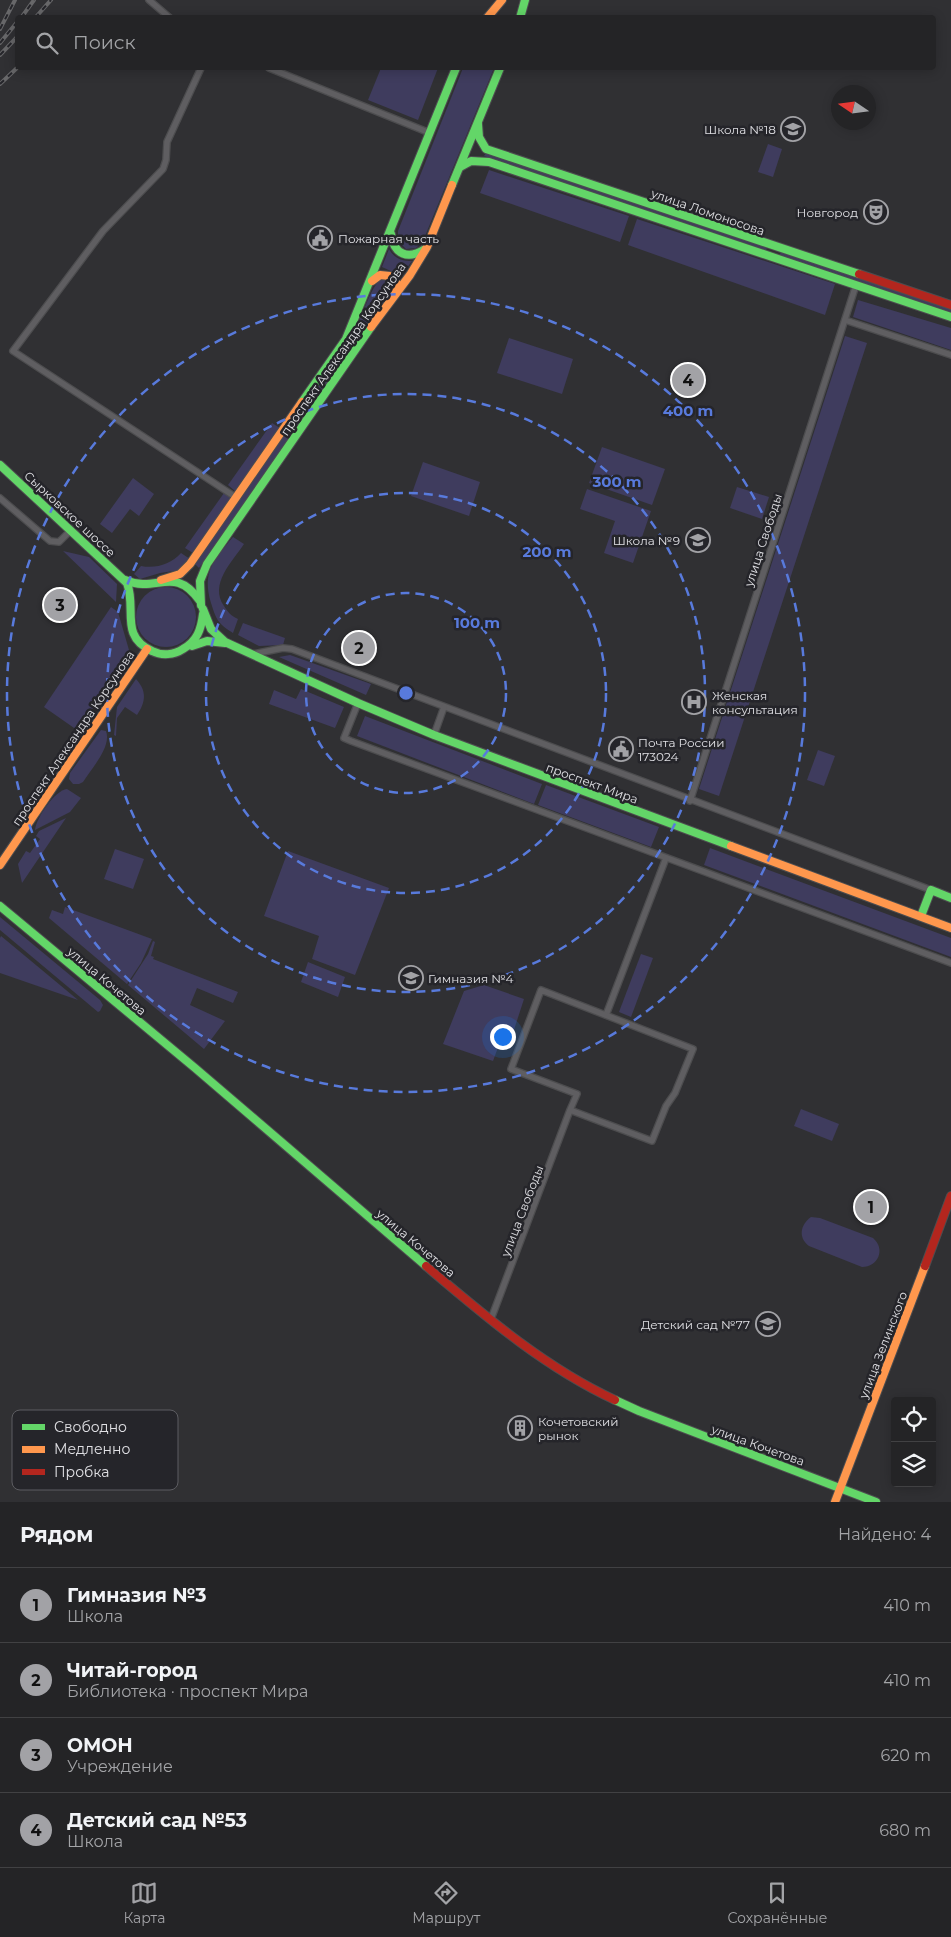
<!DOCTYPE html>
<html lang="ru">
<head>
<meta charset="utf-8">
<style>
	:root { --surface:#242426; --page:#2c2c2e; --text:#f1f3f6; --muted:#a3a4a7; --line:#414143; --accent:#a2a2a6 }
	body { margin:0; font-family:Montserrat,sans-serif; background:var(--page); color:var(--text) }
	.controls { position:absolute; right:15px; bottom:15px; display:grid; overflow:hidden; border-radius:5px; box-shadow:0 2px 12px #0003 }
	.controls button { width:45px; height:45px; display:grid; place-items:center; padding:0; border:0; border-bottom:1px solid var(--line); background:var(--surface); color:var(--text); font:25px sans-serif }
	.compass { position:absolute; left:831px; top:85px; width:45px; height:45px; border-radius:50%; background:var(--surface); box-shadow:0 2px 12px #0003; rotate:283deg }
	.you { position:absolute; left:502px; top:1036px; width:18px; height:18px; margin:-12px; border:4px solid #fff; border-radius:50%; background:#1a73e8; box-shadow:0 0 0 8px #1a73e833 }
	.badge { display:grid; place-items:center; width:32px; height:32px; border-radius:50%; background:var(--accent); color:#111; font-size:16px; font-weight:700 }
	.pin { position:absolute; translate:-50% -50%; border:2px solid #fff; box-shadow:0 1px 5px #0006 }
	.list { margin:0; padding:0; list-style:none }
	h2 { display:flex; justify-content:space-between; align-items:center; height:65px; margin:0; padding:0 20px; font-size:21px }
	h2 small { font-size:16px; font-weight:400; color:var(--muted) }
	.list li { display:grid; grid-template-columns:32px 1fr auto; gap:15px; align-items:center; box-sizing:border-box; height:75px; padding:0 20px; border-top:1px solid var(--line) }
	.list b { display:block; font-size:19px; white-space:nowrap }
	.list p { margin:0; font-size:16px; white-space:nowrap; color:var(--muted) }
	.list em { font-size:16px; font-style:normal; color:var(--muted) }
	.icon { flex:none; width:28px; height:28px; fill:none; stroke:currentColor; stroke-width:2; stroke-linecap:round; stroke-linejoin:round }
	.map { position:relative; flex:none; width:951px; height:1502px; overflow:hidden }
	.search { position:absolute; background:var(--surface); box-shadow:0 2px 12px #0003; left:15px; right:15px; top:15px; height:55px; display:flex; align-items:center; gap:12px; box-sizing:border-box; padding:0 18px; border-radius:5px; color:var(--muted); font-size:19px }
	.sheet { height:365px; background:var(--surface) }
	nav { display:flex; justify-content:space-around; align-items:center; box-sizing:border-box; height:70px; border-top:1px solid var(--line); background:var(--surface); font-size:14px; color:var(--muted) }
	nav a { display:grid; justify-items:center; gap:2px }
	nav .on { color:var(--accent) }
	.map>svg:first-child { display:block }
	.green { fill:#3f3c5e }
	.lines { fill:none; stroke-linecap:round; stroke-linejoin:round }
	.street-casing { stroke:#4d4d4f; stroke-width:8 }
	.fast-casing { stroke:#4d4d4f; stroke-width:10 }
	.slow-casing { stroke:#4d4d4f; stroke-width:10 }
	.jam-casing { stroke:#4d4d4f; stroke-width:10 }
	.street { stroke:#5f5e61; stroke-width:5.5 }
	.fast { stroke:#63d668; stroke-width:8 }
	.slow { stroke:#ff974d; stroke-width:8 }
	.jam { stroke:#b3261e; stroke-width:8 }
	.rail-casing { stroke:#676769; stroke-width:4 }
	.rail { stroke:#25252a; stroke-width:2; stroke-dasharray:5.5; stroke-linecap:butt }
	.ring { fill:none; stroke:#587adc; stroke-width:2.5; stroke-dasharray:9 6 }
	.labels { text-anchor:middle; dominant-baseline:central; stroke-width:5; stroke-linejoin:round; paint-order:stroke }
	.poi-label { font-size:12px; fill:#e0e0e4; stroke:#25252a; text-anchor:start }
	.street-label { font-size:12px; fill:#e0e0e4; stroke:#25252a }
	.key { fill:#25252a; stroke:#5d5d62; stroke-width:1 }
	.key-label { font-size:14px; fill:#e0e0e4 }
	.centre { fill:#587adc; stroke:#25252a; stroke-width:2.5 }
	.ring-label { font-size:15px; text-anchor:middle; font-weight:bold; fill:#587adc; stroke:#25252a; stroke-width:5; stroke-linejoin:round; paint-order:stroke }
</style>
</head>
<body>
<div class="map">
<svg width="951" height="1502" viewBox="0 0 951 1502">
	<rect width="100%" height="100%" fill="#303033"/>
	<g class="green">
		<polygon points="381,68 438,68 418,120 368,100"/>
		<polygon points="463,68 494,68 423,241 416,248 406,249 398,241 398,231"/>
		<polygon points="768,144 782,149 773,177 758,172"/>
		<polygon points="486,153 767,247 766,251 484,156"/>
		<polygon points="489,170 629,216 620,242 480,193"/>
		<polygon points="637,219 835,284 825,315 628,245"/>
		<path d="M 389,249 C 394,258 401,261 412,261 L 403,273 L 393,272 L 382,267 Z"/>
		<polygon points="781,252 951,309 951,313 779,256"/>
		<path d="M 381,279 L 388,279 L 393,285 L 392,292 L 199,568 L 195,564 L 352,338 C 360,323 370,287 381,279 Z"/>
		<polygon points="858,300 951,328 951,350 853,317"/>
		<polygon points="845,336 867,343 719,796 699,789"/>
		<polygon points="509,338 573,359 562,394 497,373"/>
		<polygon points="272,423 280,428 235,491 228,485"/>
		<polygon points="602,447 665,469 652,505 589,483"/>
		<polygon points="423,462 480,482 469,516 411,496"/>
		<polygon points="133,478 154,494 139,516 130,509 112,533 100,524"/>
		<polygon points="737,487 769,497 762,519 730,508"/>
		<polygon points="587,489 651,511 633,563 604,553 615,521 580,509"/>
		<polygon points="224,493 231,498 193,553 185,548"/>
		<path d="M 233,537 L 244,544 C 232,562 209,584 224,606 C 228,612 231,616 238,619 L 233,633 C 218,624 216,619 211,603 C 202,572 213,561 233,537 Z"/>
		<polygon points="63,551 89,557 117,584 116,602"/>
		<path d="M 181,553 L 190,559 L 180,570 L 160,573 L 140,579 L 134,574 L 141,566 C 156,569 171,564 181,553 Z"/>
		<circle cx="166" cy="617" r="30"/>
		<polygon points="111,607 118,612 131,657 77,730 44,707"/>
		<polygon points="243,623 285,638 283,645 259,646 238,635"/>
		<polygon points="290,655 371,684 366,695 279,657"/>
		<path d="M 136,679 C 147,691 146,702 137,715 L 125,707 L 117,718 L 116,736 L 114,735 L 117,707 Z"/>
		<polygon points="301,689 344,707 335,728 269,704 274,690 296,699"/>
		<polygon points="365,716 542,784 534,804 357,736"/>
		<path d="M 101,730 L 106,731 C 112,747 91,769 83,782 L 79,784 L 73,784 L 69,779 L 70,773 Z"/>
		<polygon points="818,750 835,756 824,786 807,780"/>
		<polygon points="546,785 659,827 651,847 538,805"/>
		<path d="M 67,789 L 81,798 L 70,812 L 35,830 C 36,818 55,790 67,789 Z"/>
		<polygon points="66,818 22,883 18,864 26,851 30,853 40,839 36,836 39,831"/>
		<polygon points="710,848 951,938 951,957 704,865"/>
		<polygon points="115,849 144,859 133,889 104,879"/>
		<polygon points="288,851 389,888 355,975 312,959 319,936 264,916"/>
		<polygon points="65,907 152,939 141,963 127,984 49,918 52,910 63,914"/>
		<polygon points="0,917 100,1000 103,1005 100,1011 98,1012 0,930"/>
		<polygon points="1,936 78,1000 0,973 0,938"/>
		<polygon points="153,941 155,942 151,956 154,957 153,959 238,992 233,1003 197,988 190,1005 225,1021 204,1049 128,985 148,954"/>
		<polygon points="641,954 653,958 631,1017 619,1012"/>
		<polygon points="308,962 345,977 338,997 301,982"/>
		<polygon points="484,985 524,999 512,1036 503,1034 493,1061 443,1044 464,991"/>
		<polygon points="801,1109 839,1124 832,1141 794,1126"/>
		<path d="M 811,1217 L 820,1218 L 873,1238 C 886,1249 878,1267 862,1267 L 809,1246 C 798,1238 800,1225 811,1217 Z"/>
	</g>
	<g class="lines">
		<defs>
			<g id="street">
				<polyline points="149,0 170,18"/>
				<polyline points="201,68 167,142 166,160 163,169 103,231 13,351 237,498"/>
				<polyline points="269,68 430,133"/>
				<polyline points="845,320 951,355"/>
				<polyline points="0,498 50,541 59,542 71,530"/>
				<polyline points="253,654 283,648 292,649 931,890"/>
				<polyline points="358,703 344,738 351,741 951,963"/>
				<polyline points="434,735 444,707"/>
				<polyline points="690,801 856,285"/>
				<polyline points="606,1015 666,858"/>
				<polyline points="491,1319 570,1110 577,1094 511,1069 541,990 693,1049 675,1093 666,1106 652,1141 570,1110"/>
			</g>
			<g id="fast">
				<polyline points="520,18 525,0"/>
				<polyline points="478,124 479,137 486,149 859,274"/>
				<polyline points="460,167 471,161 489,162 951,317"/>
				<polyline points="452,185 500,68"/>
				<path d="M 391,234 C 394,255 408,260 425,249"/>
				<polyline points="302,402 346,339 456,68"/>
				<path d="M 0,465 L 127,583 C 137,609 119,636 152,651 C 162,656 174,655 183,649 C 197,641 201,630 203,614"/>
				<path d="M 125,580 C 157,594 174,564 200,601"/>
				<polyline points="201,605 200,581 207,564 371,327"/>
				<polyline points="203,609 211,629 225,642 358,703 434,735 731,846"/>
				<polyline points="192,646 207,641 225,643"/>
				<polyline points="0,906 195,1068 426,1266"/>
				<polyline points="921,916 931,890 951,898"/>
				<polyline points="615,1400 639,1411 876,1502"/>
			</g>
			<g id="slow">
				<polyline points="487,18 502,0"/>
				<polyline points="372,281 380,275 390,276 397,284 395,294"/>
				<polyline points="371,327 410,275 427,247 452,185"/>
				<polyline points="161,580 180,574 190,564 302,402"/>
				<polyline points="731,846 951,928"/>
				<polyline points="0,865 147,649"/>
				<polyline points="835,1502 925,1266"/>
			</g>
			<g id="jam">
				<polyline points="859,274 951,305"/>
				<path d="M 426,1266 C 485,1316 544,1367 615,1400"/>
				<polyline points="925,1266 951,1196"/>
			</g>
		</defs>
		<use href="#street" class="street-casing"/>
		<use href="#fast" class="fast-casing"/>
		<use href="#slow" class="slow-casing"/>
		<use href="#jam" class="jam-casing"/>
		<use href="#street" class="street"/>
		<use href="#fast" class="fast"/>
		<use href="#slow" class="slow"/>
		<use href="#jam" class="jam"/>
		<defs>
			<g id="rail">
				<polyline points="21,18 34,0"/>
				<polyline points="35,18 51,0"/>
				<polyline points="0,29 15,0"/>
				<polyline points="0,43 18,21"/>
				<polyline points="0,55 18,36"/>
				<polyline points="0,84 18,67"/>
			</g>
		</defs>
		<use href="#rail" class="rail-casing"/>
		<use href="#rail" class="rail"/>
	</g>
	<g class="ring">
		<circle cx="406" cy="693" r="100"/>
		<circle cx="406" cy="693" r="200"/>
		<circle cx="406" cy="693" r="299"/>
		<circle cx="406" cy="693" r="399"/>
	</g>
	<defs>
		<symbol id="school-ring" viewBox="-11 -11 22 22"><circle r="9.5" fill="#25252a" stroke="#a2a2a6" stroke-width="1.5"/><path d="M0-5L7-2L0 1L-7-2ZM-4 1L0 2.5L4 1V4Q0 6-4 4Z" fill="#a2a2a6"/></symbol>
		<symbol id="theatre-ring" viewBox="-11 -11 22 22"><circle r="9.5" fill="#25252a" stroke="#a2a2a6" stroke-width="1.5"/><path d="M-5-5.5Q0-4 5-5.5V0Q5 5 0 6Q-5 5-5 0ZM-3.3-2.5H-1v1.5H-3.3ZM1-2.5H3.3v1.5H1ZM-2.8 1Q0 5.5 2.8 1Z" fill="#a2a2a6"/></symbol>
		<symbol id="civic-ring" viewBox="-11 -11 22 22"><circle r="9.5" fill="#25252a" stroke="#a2a2a6" stroke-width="1.5"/><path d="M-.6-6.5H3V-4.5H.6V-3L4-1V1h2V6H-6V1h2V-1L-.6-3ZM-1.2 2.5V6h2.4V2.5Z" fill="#a2a2a6"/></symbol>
		<symbol id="hospital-ring" viewBox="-11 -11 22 22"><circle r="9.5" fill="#25252a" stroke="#a2a2a6" stroke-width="1.5"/><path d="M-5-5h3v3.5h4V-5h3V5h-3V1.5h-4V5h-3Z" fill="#a2a2a6"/></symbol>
		<symbol id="building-ring" viewBox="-11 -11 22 22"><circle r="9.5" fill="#25252a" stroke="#a2a2a6" stroke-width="1.5"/><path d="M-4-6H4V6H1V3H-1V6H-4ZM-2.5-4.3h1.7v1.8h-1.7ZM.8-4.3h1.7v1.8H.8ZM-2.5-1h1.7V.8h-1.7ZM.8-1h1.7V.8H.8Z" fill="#a2a2a6"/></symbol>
	</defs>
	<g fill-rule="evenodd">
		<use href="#school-ring" x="779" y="115" width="28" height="28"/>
		<use href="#theatre-ring" x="862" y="198" width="28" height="28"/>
		<use href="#civic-ring" x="306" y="224" width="28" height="28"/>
		<use href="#school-ring" x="684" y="526" width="28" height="28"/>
		<use href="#hospital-ring" x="680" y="688" width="28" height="28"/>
		<use href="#civic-ring" x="607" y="735" width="28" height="28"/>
		<use href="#school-ring" x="397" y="964" width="28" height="28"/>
		<use href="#school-ring" x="754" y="1310" width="28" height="28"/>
		<use href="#building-ring" x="506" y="1414" width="28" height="28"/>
	</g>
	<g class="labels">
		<g class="poi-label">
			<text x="776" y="129" text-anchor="end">Школа №18</text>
			<text x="858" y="212" text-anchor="end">Новгород</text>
			<text x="338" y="238">Пожарная часть</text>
			<text x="680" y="540" text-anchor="end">Школа №9</text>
			<text x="712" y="695">Женская<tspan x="712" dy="14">консультация</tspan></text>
			<text x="638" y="742">Почта России<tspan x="638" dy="14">173024</tspan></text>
			<text x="428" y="978">Гимназия №4</text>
			<text x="750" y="1324" text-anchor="end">Детский сад №77</text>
			<text x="538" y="1421">Кочетовский<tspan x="538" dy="14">рынок</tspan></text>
		</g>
		<g class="street-label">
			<text transform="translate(708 212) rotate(19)">улица Ломоносова</text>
			<text transform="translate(343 349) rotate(-55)">проспект Александра Корсунова</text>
			<text transform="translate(70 514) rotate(43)">Сырковское шоссе</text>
			<text transform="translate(763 540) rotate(-72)">улица Свободы</text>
			<text transform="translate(73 738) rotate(-56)">проспект Александра Корсунова</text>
			<text transform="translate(592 783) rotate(20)">проспект Мира</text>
			<text transform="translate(107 981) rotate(40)">улица Кочетова</text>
			<text transform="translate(522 1211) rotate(-69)">улица Свободы</text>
			<text transform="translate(416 1243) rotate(40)">улица Кочетова</text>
			<text transform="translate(883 1345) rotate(-69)">улица Зелинского</text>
			<text transform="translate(758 1445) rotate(20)">улица Кочетова</text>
		</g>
	</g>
	<rect x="12" y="1410" width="166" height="80" rx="8" class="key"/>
	<rect x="22" y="1424" width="23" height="6" fill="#63d668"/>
	<rect x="22" y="1446" width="23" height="7" fill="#ff974d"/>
	<rect x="22" y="1469" width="23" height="6" fill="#b3261e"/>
	<g class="key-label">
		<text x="54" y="1432">Свободно</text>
		<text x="54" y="1454">Медленно</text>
		<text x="54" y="1477">Пробка</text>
	</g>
	<circle cx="406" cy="693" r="8" class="centre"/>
	<g class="ring-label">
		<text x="688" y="416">400 m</text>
		<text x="617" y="487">300 m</text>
		<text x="547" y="557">200 m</text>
		<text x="477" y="628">100 m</text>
	</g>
</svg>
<div class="controls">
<button><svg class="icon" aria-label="locate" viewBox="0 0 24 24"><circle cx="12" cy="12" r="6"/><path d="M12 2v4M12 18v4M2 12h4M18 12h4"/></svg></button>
<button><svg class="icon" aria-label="layers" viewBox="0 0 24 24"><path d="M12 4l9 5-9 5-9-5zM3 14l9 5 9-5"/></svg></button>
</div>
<svg class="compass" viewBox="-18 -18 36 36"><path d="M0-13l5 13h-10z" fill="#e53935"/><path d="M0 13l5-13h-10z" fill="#a3a4a7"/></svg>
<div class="you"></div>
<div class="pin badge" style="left:871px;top:1207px">1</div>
<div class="pin badge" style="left:359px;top:648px">2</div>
<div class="pin badge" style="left:60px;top:605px">3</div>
<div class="pin badge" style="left:688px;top:380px">4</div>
<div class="search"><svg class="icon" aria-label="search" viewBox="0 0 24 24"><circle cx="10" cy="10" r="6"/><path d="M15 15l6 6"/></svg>Поиск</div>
</div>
<section class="sheet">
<h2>Рядом<small>Найдено: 4</small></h2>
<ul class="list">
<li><span class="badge">1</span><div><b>Гимназия №3</b><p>Школа</p></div><em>410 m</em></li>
<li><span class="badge">2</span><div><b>Читай-город</b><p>Библиотека · проспект Мира</p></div><em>410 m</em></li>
<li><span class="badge">3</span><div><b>ОМОН</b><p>Учреждение</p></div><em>620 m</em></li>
<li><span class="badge">4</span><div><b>Детский сад №53</b><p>Школа</p></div><em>680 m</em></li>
</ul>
</section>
<nav>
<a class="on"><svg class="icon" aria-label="map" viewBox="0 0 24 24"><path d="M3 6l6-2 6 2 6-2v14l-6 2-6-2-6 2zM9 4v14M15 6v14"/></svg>Карта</a>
<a><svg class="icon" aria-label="directions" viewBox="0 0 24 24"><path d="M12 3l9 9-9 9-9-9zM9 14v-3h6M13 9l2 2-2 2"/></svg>Маршрут</a>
<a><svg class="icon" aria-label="saved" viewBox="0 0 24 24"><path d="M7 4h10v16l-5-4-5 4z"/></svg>Сохранённые</a>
</nav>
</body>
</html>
